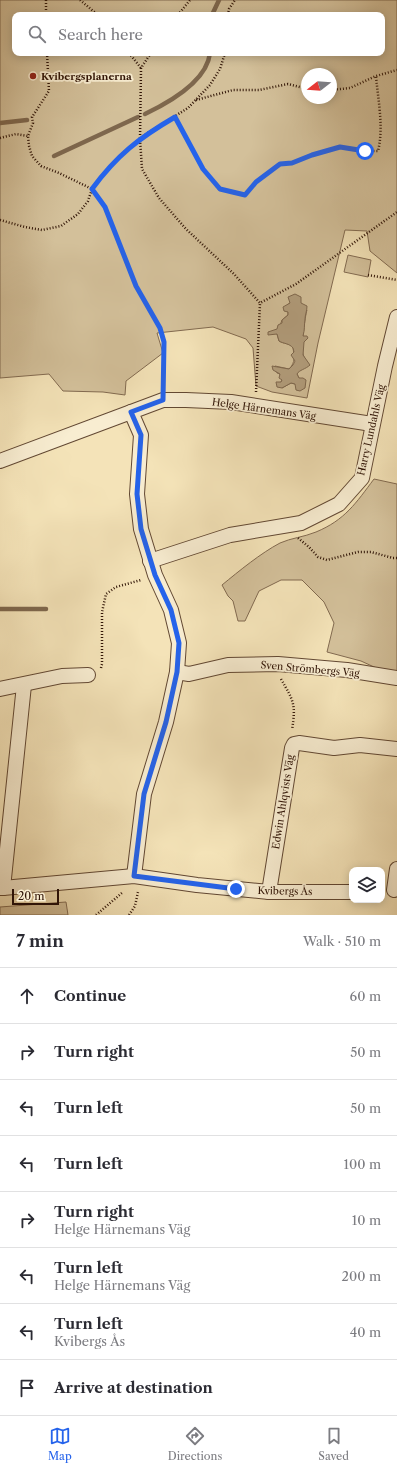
<!DOCTYPE html>
<html lang="en">
<head>
<meta charset="utf-8">
<style>
	:root { --surface:#fff; --page:#f7f7f7; --text:#2b2b33; --muted:#7c7c81; --line:#e1e1e2; --accent:#2563eb }
	body { margin:0; font-family:"Libre Caslon Text",serif; background:var(--page); color:var(--text) }
	.controls { position:absolute; right:12px; bottom:12px; display:grid; overflow:hidden; border-radius:8px; box-shadow:0 2px 10px #0003 }
	.controls button { width:36px; height:36px; display:grid; place-items:center; padding:0; border:0; border-bottom:1px solid var(--line); background:var(--surface); color:var(--text); font:20px sans-serif }
	.compass { position:absolute; left:301px; top:68px; width:36px; height:36px; border-radius:50%; background:var(--surface); box-shadow:0 2px 10px #0003; rotate:253deg }
	.scale { position:absolute; left:12px; bottom:10px; width:47px; box-sizing:border-box; padding-left:4px; border:2px solid #311507; border-top:0; font-size:11px; line-height:14px; white-space:nowrap; color:#311507; -webkit-text-stroke:3px #f8edd1; paint-order:stroke }
	.stop { position:absolute; width:12px; height:12px; margin:-9px; border:3px solid #2563eb; border-radius:50%; background:#fff }
	.stop.end { background:#2563eb; border-color:#fff; box-shadow:0 1px 4px #0008 }
	.list { margin:0; padding:0; list-style:none }
	h2 { display:flex; justify-content:space-between; align-items:center; height:52px; margin:0; padding:0 16px; font-size:17px }
	h2 small { font-size:13px; font-weight:400; color:var(--muted) }
	.list li { display:grid; grid-template-columns:26px 1fr auto; gap:12px; align-items:center; box-sizing:border-box; height:56px; padding:0 16px; border-top:1px solid var(--line) }
	.list b { display:block; font-size:15px; white-space:nowrap }
	.list p { margin:0; font-size:13px; white-space:nowrap; color:var(--muted) }
	.list em { font-size:13px; font-style:normal; color:var(--muted) }
	.icon { flex:none; width:22px; height:22px; fill:none; stroke:currentColor; stroke-width:2; stroke-linecap:round; stroke-linejoin:round }
	.map { position:relative; flex:none; width:397px; height:915px; overflow:hidden }
	.search { position:absolute; background:var(--surface); box-shadow:0 2px 10px #0003; left:12px; right:12px; top:12px; height:44px; display:flex; align-items:center; gap:10px; box-sizing:border-box; padding:0 14px; border-radius:8px; color:var(--muted); font-size:15px }
	.sheet { height:500px; background:var(--surface) }
	nav { display:flex; justify-content:space-around; align-items:center; box-sizing:border-box; height:56px; border-top:1px solid var(--line); background:var(--surface); font-size:11px; color:var(--muted) }
	nav a { display:grid; justify-items:center; gap:2px }
	nav .on { color:var(--accent) }
	.map>svg:first-child { display:block }
	.green { fill:#d3c09a; stroke:#826a50; fill-rule:evenodd }
	.water { fill:#b29d7c; stroke:#7e674d }
	.lines { fill:none; stroke-linecap:round; stroke-linejoin:round }
	.stream { stroke:#7e674d; stroke-width:4.5 }
	.minor-casing { stroke:#624833; stroke-width:16 }
	.path { stroke:#311507; stroke-width:2.5; stroke-dasharray:1 2; stroke-linecap:butt }
	.minor { stroke:#f8edd1; stroke-width:14 }
	.route { stroke:#2563eb; stroke-width:5 }
	.poi-dot { fill:#8f2418; stroke:#f8edd1; stroke-width:1.5 }
	.labels { text-anchor:middle; dominant-baseline:central; stroke-width:3.5; stroke-linejoin:round; paint-order:stroke }
	.poi-label { font-size:10px; font-weight:bold; fill:#311507; stroke:#f8edd1; text-anchor:start }
	.street-label { font-size:10px; fill:#311507; stroke:#f8edd1 }
</style>
</head>
<body>
<div class="map">
<svg width="397" height="915" viewBox="0 0 397 915">
	<rect width="100%" height="100%" fill="#f4e3b8"/>
	<filter id="stains"><feTurbulence type="fractalNoise" baseFrequency=".005" numOctaves="4"/><feColorMatrix values="0 0 0 0 .2 0 0 0 0 .09 0 0 0 0 .02 0 0 0 .5 -.17"/></filter>
	<radialGradient id="worn" r=".72"><stop offset=".6" stop-color="#630" stop-opacity="0"/><stop offset="1" stop-color="#630" stop-opacity=".3"/></radialGradient>
	<g class="green">
		<path d="M 0,0 L 397,0 L 397,273 L 370,251 L 367,231 L 345,230 L 318,343 L 307,398 L 272,392 L 256,386 L 253,348 L 246,339 L 213,327 L 157,333 L 163,353 L 126,381 L 125,395 L 103,392 L 63,391 L 49,374 L 0,378 ZM 15,15 L 382,15 L 382,53 L 15,53 ZM 307,74 L 331,74 L 331,98 L 307,98 ZM 290,303 L 307,310 C 305,316 301,348 303,354 C 304,358 307,362 309,365 L 298,371 L 297,374 L 299,378 L 295,384 L 291,383 L 282,388 L 281,382 L 282,380 L 280,374 L 277,373 L 275,366 L 289,369 C 296,362 294,356 293,347 C 289,343 284,344 279,341 L 277,334 L 282,320 L 288,315 L 288,312 L 287,305 Z"/>
		<polygon points="348,255 371,260 368,277 344,272"/>
		<path d="M 374,479 L 397,484 L 397,673 L 385,672 L 361,661 L 327,652 L 334,623 L 324,602 L 302,580 L 281,580 L 259,591 L 245,621 L 238,621 L 233,601 L 228,596 L 222,585 C 239,571 261,553 280,543 C 291,538 304,537 316,532 C 345,520 356,503 374,479 Z"/>
		<polygon points="66,902 68,915 0,915 0,907"/>
	</g>
	<path class="water" d="M 295,294 L 301,297 L 301,303 L 307,306 C 307,311 305,315 305,319 C 304,326 305,329 303,336 L 307,336 L 308,338 L 304,342 L 303,355 L 310,365 C 306,369 299,370 297,374 L 299,378 L 303,378 L 306,380 L 305,388 L 300,391 L 296,390 L 295,384 L 291,383 L 282,388 L 277,387 L 276,382 L 281,382 L 282,380 L 279,378 L 280,374 L 273,370 L 272,366 L 289,369 L 293,365 L 295,361 L 291,355 L 294,352 L 293,348 C 289,343 284,344 279,341 L 277,334 L 268,335 L 268,332 L 277,329 L 278,325 L 282,323 L 282,320 L 288,315 L 288,312 L 284,311 L 283,307 L 290,303 L 288,297 Z"/>
	<g class="lines">
		<g class="stream">
			<polyline points="212,15 219,0"/>
			<path d="M 145,114 C 168,103 207,81 210,53"/>
			<polyline points="0,123 27,120"/>
			<polyline points="54,156 138,117"/>
			<polyline points="0,609 46,609"/>
		</g>
		<defs>
			<g id="minor">
				<polyline points="0,461 131,412"/>
				<polyline points="150,561 230,535 301,523 339,504 362,478 385,366 397,317"/>
				<polyline points="177,672 189,674 228,665 278,664 347,670 397,678"/>
				<polyline points="0,689 62,676 88,675"/>
				<polyline points="134,876 144,794 166,722 177,672 179,643 171,610 155,575 141,529 137,494 141,435 131,412 163,400 186,400 231,402 372,424"/>
				<polyline points="0,888 3,888 24,685"/>
				<polyline points="3,888 134,876 197,885 269,892 352,892"/>
				<polyline points="394,890 397,869"/>
				<polyline points="269,892 292,748 294,744 299,743 334,748 360,745 397,749"/>
			</g>
		</defs>
		<use href="#minor" class="minor-casing"/>
		<g class="path">
			<polyline points="46,0 46,15"/>
			<polyline points="80,0 98,15"/>
			<polyline points="178,15 190,0"/>
			<polyline points="228,15 229,9 235,0"/>
			<polyline points="47,53 49,91 32,117 33,123 28,136 29,146 32,156 41,166 59,173 92,189 105,207 136,286 160,328 164,342 163,385"/>
			<polyline points="129,53 141,68"/>
			<polyline points="151,53 141,68 140,139 142,169 159,198 186,229 234,274 260,303 296,284 397,212"/>
			<polyline points="331,90 350,88 376,76 397,70"/>
			<polyline points="196,100 233,90 259,90 288,84 307,89"/>
			<path d="M 175,117 L 203,169 L 219,189 L 245,195 L 256,182 L 279,164 L 292,163 L 312,155 L 340,147 L 365,151 L 378,151 C 384,127 378,100 376,76"/>
			<polyline points="0,138 16,134 28,136"/>
			<polyline points="0,220 25,227 42,230 61,226 78,214 88,201 92,189 99,180 124,152 146,134 188,108 210,85 220,69 225,53"/>
			<polyline points="368,275 397,280"/>
			<polyline points="256,392 260,303"/>
			<polyline points="298,538 309,547 318,557 327,560 358,552 371,552 393,558 397,558"/>
			<polyline points="101,668 102,664 102,612 106,594 116,587 141,580"/>
			<path d="M 281,679 C 294,702 296,704 292,730"/>
			<polyline points="96,915 123,892"/>
			<polyline points="129,915 135,906 138,892"/>
		</g>
		<use href="#minor" class="minor"/>
	</g>
	<g class="lines">
		<path class="route" d="M 236,889 L 134,876 L 144,794 L 166,722 L 177,672 L 179,643 L 171,610 L 155,575 L 141,529 L 137,494 L 141,435 L 131,412 L 163,400 L 164,342 L 160,328 L 136,286 L 105,207 L 92,189 C 117,155 139,138 175,117 L 203,169 L 220,189 L 245,195 L 256,182 L 280,164 L 292,163 L 312,155 L 340,147 L 365,151"/>
	</g>
	<circle class="poi-dot" cx="33" cy="76" r="4"/>
	<g class="labels">
		<g class="poi-label">
			<text x="41" y="76">Kvibergsplanerna</text>
		</g>
		<g class="street-label">
			<text transform="translate(264 409) rotate(8)">Helge Härnemans Väg</text>
			<text transform="translate(371 430) rotate(-77)">Harry Lundahls Väg</text>
			<text transform="translate(310 669) rotate(5)">Sven Strömbergs Väg</text>
			<text transform="translate(283 802) rotate(-81)">Edwin Ahlqvists Väg</text>
			<text transform="translate(285 891) rotate(1)">Kvibergs Ås</text>
		</g>
	</g>
	<rect width="100%" height="100%" filter="url(#stains)"/>
	<rect width="100%" height="100%" fill="url(#worn)"/>
</svg>
<div class="controls">
<button><svg class="icon" aria-label="layers" viewBox="0 0 24 24"><path d="M12 4l9 5-9 5-9-5zM3 14l9 5 9-5"/></svg></button>
</div>
<svg class="compass" viewBox="-18 -18 36 36"><path d="M0-13l5 13h-10z" fill="#e53935"/><path d="M0 13l5-13h-10z" fill="#7c7c81"/></svg>
<div class="scale">20 m</div>
<div class="stop" style="left:365px;top:151px"></div>
<div class="stop end" style="left:236px;top:889px"></div>
<div class="search"><svg class="icon" aria-label="search" viewBox="0 0 24 24"><circle cx="10" cy="10" r="6"/><path d="M15 15l6 6"/></svg>Search here</div>
</div>
<section class="sheet">
<h2>7 min<small>Walk · 510 m</small></h2>
<ul class="list">
<li><svg class="icon" aria-label="ahead" viewBox="0 0 24 24"><path d="M12 20V5M6 11l6-6 6 6"/></svg><div><b>Continue</b></div><em>60 m</em></li>
<li><svg class="icon" aria-label="right" viewBox="0 0 24 24"><path d="M7 20v-9h11M14 6l5 5-5 5"/></svg><div><b>Turn right</b></div><em>50 m</em></li>
<li><svg class="icon" aria-label="left" viewBox="0 0 24 24"><path d="M17 20v-9H6M10 6l-5 5 5 5"/></svg><div><b>Turn left</b></div><em>50 m</em></li>
<li><svg class="icon" aria-label="left" viewBox="0 0 24 24"><path d="M17 20v-9H6M10 6l-5 5 5 5"/></svg><div><b>Turn left</b></div><em>100 m</em></li>
<li><svg class="icon" aria-label="right" viewBox="0 0 24 24"><path d="M7 20v-9h11M14 6l5 5-5 5"/></svg><div><b>Turn right</b><p>Helge Härnemans Väg</p></div><em>10 m</em></li>
<li><svg class="icon" aria-label="left" viewBox="0 0 24 24"><path d="M17 20v-9H6M10 6l-5 5 5 5"/></svg><div><b>Turn left</b><p>Helge Härnemans Väg</p></div><em>200 m</em></li>
<li><svg class="icon" aria-label="left" viewBox="0 0 24 24"><path d="M17 20v-9H6M10 6l-5 5 5 5"/></svg><div><b>Turn left</b><p>Kvibergs Ås</p></div><em>40 m</em></li>
<li><svg class="icon" aria-label="arrive" viewBox="0 0 24 24"><path d="M6 21V4h12l-3 4 3 4H6"/></svg><div><b>Arrive at destination</b></div></li>
</ul>
</section>
<nav>
<a class="on"><svg class="icon" aria-label="map" viewBox="0 0 24 24"><path d="M3 6l6-2 6 2 6-2v14l-6 2-6-2-6 2zM9 4v14M15 6v14"/></svg>Map</a>
<a><svg class="icon" aria-label="directions" viewBox="0 0 24 24"><path d="M12 3l9 9-9 9-9-9zM9 14v-3h6M13 9l2 2-2 2"/></svg>Directions</a>
<a><svg class="icon" aria-label="saved" viewBox="0 0 24 24"><path d="M7 4h10v16l-5-4-5 4z"/></svg>Saved</a>
</nav>
</body>
</html>
